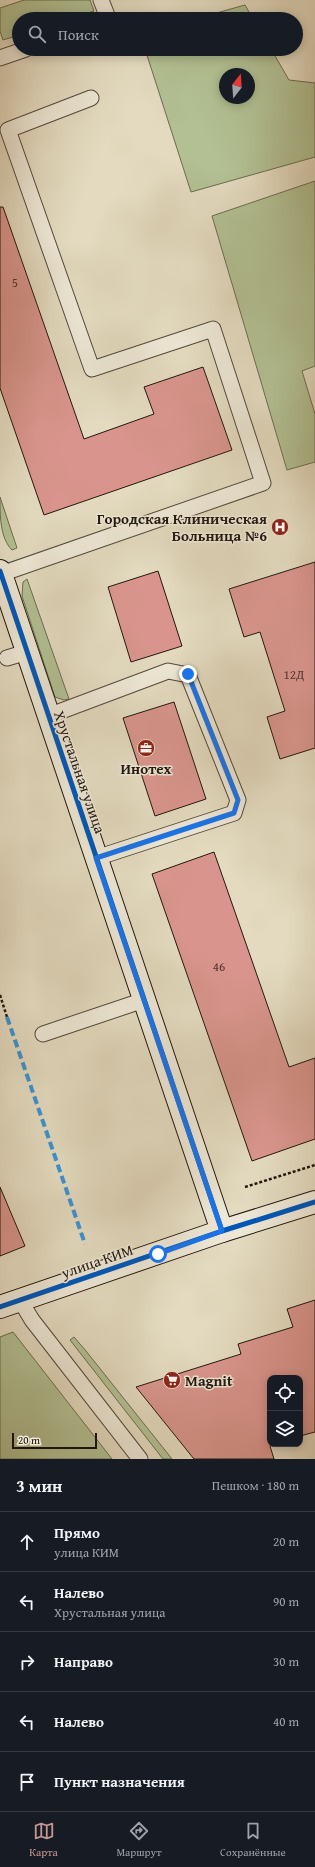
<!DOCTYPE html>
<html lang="ru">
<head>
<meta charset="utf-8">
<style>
	:root { --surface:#171b24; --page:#242831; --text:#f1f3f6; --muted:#9ea1a6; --line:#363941; --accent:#c59692 }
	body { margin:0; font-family:"Gentium Book Plus",serif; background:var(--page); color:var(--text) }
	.controls { position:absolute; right:12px; bottom:12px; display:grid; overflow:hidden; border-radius:8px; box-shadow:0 2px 10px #0003 }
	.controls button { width:36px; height:36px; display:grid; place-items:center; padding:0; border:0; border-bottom:1px solid var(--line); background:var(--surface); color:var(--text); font:20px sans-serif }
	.compass { position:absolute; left:219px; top:68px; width:36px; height:36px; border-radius:50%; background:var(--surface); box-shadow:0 2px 10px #0003; rotate:17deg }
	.scale { position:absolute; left:12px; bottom:10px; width:85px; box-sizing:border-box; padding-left:4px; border:2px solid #22170f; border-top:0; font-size:11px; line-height:14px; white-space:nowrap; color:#22170f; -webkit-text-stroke:3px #ede7d5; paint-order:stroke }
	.stop { position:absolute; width:12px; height:12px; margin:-9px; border:3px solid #1a73e8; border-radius:50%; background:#fff }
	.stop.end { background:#1a73e8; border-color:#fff; box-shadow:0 1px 4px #0008 }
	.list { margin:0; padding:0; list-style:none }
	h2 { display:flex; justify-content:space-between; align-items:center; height:52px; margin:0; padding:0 16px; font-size:17px }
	h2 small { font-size:13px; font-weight:400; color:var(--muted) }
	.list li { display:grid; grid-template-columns:26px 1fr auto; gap:12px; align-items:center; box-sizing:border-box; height:60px; padding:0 16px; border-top:1px solid var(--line) }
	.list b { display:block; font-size:15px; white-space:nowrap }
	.list p { margin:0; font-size:13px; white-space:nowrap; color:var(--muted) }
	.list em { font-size:13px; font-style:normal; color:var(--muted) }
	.icon { flex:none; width:22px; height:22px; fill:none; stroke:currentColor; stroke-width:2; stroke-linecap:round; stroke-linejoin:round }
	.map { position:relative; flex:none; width:315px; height:1459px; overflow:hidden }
	.search { position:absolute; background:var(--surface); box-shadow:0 2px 10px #0003; left:12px; right:12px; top:12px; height:44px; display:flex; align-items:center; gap:10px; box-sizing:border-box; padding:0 14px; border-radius:22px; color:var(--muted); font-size:15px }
	.sheet { height:352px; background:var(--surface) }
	nav { display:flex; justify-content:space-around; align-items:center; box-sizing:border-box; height:56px; border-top:1px solid var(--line); background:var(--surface); font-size:11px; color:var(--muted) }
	nav a { display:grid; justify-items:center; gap:2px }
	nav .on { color:var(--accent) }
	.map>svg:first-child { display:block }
	.green { fill:#b2c093; stroke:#6a6c51; fill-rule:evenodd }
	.building { fill:#d9958d; stroke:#22170f }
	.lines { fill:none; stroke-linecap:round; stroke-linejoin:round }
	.lane-casing { stroke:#52483b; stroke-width:17 }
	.secondary-casing { stroke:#22170f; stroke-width:24 }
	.path { stroke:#22170f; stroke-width:2.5; stroke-dasharray:3 2; stroke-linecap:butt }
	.lane { stroke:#ede7d5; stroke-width:15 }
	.secondary { stroke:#ede7d5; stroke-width:22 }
	.quiet { stroke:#3b93d2; stroke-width:4; stroke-dasharray:8 4; stroke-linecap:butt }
	.cycleway-casing { stroke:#ede7d5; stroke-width:8 }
	.cycleway { stroke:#0057b8; stroke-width:5 }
	.route { stroke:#1a73e8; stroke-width:5 }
	.labels { text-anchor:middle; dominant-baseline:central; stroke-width:3; stroke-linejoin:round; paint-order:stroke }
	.number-label { font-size:13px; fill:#50362e }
	.poi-label { font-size:15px; font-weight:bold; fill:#22170f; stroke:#ede7d5; text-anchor:end }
	.street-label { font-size:15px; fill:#22170f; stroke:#ede7d5 }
</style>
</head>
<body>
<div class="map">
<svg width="315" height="1459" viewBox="0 0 315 1459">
	<rect width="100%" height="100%" fill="#e3dabf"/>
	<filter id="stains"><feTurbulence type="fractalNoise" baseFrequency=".005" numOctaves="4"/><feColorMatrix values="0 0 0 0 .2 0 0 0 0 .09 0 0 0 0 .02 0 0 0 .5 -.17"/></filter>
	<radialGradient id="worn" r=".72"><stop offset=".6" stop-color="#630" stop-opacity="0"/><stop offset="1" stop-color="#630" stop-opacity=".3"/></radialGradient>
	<g class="green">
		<polygon points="24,0 90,0 94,11 69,19 19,19 19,35 3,40 0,31 0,8"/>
		<polygon points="245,5 253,19 195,19"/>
		<path d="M 145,49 L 271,49 L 289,80 L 315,83 L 315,157 L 191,192 ZM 225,74 L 249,74 L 249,98 L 225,98 Z"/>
		<polygon points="315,181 315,366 302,371 315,414 315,462 287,470 212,216"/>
		<path d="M 0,497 L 17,548 L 12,550 C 0,538 0,516 0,497 Z"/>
		<polygon points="27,579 69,699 64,700 55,697 22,596 23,582"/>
		<polygon points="13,1332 112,1459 0,1459 0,1337"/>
		<polygon points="74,1337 86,1351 172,1459 163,1459 70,1340"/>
	</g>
	<g class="building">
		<polygon points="0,207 3,207 84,439 154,414 144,387 203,367 232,450 44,515 0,388"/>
		<polygon points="315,562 315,748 280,759 267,717 285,711 260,632 244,637 229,589"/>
		<polygon points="158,571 182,646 131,662 108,587"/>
		<polygon points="174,702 206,799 155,816 123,718"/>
		<polygon points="214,852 289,1067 315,1058 315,1139 252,1161 152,874"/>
		<polygon points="0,1187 25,1246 0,1256"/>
		<polygon points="315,1300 315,1432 300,1436 300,1378 270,1378 270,1444 276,1444 270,1446 274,1459 194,1459 136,1387 241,1354 238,1344 293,1327 287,1309"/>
	</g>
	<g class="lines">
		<defs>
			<g id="lane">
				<polyline points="101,0 108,18 107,19"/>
				<polyline points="0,58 26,49"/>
				<polyline points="1,574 263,483 213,329 92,369 8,130 91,98"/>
				<polyline points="7,658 27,652"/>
				<polyline points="48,716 168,671 188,675 238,800 234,813 96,858"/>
				<polyline points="43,1034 144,1000"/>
				<polyline points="20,1300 32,1320 140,1459"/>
			</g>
			<g id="secondary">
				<polyline points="0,571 222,1231"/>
				<polyline points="0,1307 222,1231 315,1202"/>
			</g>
		</defs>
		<use href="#lane" class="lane-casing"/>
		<use href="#secondary" class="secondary-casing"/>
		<g class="path">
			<polyline points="0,995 7,1017"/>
			<polyline points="245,1187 315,1165"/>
		</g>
		<use href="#lane" class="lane"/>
		<use href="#secondary" class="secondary"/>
		<polyline class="quiet" points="7,1017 85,1244"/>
		<defs>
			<g id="cycleway">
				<polyline points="0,571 222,1231"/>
				<polyline points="0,1307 222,1231 315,1202"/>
			</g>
		</defs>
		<use href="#cycleway" class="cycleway-casing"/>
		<use href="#cycleway" class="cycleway"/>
	</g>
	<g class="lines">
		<polyline class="route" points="158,1254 222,1231 96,858 234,813 238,800 188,674"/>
	</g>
	<defs>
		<symbol id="hospital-disc" viewBox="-11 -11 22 22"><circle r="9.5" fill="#8f2418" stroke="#ede7d5"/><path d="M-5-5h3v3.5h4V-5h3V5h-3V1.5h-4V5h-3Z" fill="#fff"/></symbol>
		<symbol id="office-disc" viewBox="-11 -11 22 22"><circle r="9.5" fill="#8f2418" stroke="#ede7d5"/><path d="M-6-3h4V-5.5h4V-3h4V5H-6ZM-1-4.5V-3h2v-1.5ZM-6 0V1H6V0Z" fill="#fff"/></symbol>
		<symbol id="supermarket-disc" viewBox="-11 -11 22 22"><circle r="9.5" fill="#8f2418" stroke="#ede7d5"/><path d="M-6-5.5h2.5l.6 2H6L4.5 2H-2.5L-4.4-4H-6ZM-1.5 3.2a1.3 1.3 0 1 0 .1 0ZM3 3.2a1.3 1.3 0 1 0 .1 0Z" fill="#fff"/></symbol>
	</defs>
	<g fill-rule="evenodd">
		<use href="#hospital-disc" x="270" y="517" width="20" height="20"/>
		<use href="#office-disc" x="136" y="738" width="20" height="20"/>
		<use href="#supermarket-disc" x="162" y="1370" width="20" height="20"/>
	</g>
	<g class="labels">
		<g class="number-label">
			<text x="15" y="282">5</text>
			<text x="294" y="674">12Д</text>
			<text x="219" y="966">46</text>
		</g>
		<g class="poi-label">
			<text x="267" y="518">Городская Клиническая<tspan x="267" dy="17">Больница №6</tspan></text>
			<text x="146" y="768" text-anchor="middle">Инотех</text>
			<text x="185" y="1380" text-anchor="start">Magnit</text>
		</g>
		<g class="street-label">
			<text transform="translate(80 772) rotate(71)">Хрустальная улица</text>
			<text transform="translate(97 1261) rotate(-19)">улица КИМ</text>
		</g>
	</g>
	<rect width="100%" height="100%" filter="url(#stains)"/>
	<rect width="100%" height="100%" fill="url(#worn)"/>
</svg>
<div class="controls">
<button><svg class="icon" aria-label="locate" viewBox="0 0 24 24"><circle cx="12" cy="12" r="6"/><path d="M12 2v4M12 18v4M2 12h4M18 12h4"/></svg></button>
<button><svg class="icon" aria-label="layers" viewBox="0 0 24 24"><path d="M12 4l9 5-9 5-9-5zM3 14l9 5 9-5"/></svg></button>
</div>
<svg class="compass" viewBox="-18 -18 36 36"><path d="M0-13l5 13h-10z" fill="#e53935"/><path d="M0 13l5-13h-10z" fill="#9ea1a6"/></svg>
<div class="scale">20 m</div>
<div class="stop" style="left:158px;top:1254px"></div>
<div class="stop end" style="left:188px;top:674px"></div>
<div class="search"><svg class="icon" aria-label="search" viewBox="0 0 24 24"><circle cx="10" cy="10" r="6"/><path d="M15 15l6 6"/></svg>Поиск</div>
</div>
<section class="sheet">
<h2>3 мин<small>Пешком · 180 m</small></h2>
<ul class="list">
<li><svg class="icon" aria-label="ahead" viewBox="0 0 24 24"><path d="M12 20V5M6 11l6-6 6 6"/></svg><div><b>Прямо</b><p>улица КИМ</p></div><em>20 m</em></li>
<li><svg class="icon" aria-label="left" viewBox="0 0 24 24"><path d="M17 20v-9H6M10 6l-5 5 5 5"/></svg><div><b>Налево</b><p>Хрустальная улица</p></div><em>90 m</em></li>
<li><svg class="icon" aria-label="right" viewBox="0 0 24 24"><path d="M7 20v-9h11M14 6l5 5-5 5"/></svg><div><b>Направо</b></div><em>30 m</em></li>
<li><svg class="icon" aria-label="left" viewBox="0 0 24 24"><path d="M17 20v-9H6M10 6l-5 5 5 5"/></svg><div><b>Налево</b></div><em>40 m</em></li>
<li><svg class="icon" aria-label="arrive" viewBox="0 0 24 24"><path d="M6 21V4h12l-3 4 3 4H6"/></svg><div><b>Пункт назначения</b></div></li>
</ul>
</section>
<nav>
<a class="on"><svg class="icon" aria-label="map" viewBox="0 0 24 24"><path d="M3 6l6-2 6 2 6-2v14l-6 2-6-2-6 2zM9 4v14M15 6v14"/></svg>Карта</a>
<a><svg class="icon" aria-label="directions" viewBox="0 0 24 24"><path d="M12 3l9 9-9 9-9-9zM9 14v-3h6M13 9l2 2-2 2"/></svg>Маршрут</a>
<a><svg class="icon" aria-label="saved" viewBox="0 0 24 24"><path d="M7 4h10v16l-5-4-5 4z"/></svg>Сохранённые</a>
</nav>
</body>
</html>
